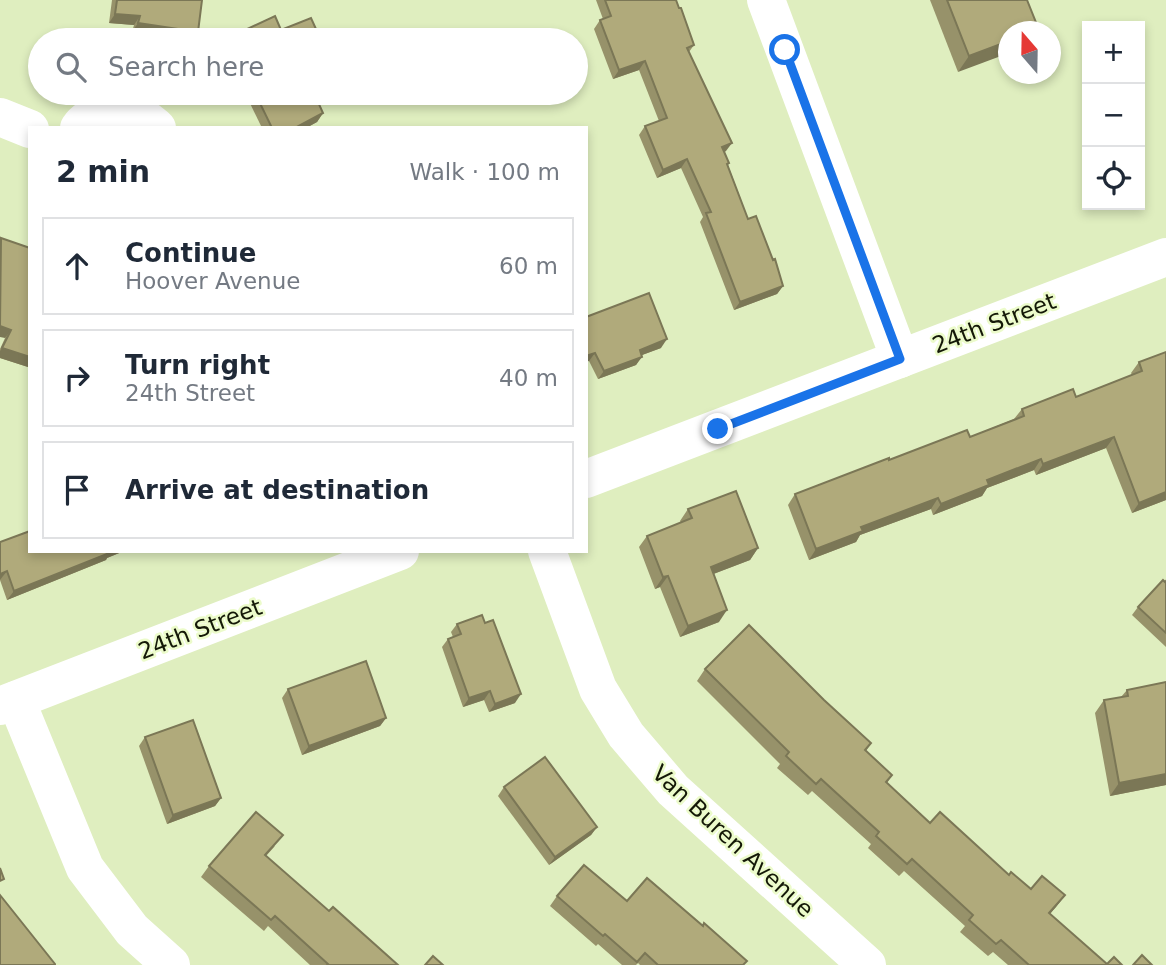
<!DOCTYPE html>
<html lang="en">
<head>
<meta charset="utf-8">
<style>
	:root { --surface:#fff; --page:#f6f6f7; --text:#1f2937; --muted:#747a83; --line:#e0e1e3 }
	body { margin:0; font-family:"DejaVu Sans",sans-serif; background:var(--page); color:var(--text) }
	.controls { position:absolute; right:21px; top:21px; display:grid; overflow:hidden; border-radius:0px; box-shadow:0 4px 10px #0003 }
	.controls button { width:63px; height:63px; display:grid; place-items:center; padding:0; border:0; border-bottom:2px solid var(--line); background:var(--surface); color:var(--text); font:35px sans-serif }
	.compass { position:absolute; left:998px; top:21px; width:63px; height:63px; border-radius:50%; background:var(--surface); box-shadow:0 4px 10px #0003; rotate:340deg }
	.stop { position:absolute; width:21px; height:21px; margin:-16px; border:5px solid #1a73e8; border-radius:50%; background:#fff }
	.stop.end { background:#1a73e8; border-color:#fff; box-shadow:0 2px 7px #0008 }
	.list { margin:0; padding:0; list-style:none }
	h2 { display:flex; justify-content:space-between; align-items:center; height:91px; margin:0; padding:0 28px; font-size:30px }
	h2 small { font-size:23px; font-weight:400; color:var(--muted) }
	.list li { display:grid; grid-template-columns:46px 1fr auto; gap:21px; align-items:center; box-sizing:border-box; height:98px; margin:0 14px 14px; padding:0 14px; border:2px solid var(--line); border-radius:0px }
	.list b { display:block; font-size:26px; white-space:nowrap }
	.list p { margin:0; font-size:23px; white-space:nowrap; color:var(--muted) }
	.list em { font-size:23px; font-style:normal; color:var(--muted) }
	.icon { flex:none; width:38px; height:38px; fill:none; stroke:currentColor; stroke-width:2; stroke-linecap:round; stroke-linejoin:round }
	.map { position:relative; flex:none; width:1166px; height:965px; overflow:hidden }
	.search { position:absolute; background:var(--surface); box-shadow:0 4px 10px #0003; left:28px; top:28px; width:560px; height:77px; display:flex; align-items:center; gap:18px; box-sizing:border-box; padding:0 24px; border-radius:38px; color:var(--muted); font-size:26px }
	.panel { position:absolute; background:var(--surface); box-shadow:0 4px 10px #0003; left:28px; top:126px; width:560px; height:427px; border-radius:0px }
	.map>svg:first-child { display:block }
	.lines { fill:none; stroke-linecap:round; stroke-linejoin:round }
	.minor { stroke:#fff; stroke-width:38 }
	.major { stroke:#fff; stroke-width:38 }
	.wall { fill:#97926a }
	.shaded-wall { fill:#7b7756 }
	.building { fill:#b0aa7b; stroke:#7b7756; stroke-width:2 }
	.route { stroke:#1a73e8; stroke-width:9 }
	.labels { text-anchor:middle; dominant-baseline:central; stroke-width:5; stroke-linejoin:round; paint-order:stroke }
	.street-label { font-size:23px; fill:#141807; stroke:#ecfbcb }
</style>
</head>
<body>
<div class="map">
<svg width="1166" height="965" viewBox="0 0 1166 965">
	<rect width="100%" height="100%" fill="#dfeebf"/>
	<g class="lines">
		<g class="minor">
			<polyline points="766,0 900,359"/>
			<polyline points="0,117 30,129"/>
			<path d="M 79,128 C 89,113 118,106 134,112 C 142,115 151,123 157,128"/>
			<polyline points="547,551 598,689 626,735 673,790 867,965"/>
			<polyline points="16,700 85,868 132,930 171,965"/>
		</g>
		<g class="major">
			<polyline points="586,479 1166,257"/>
			<polyline points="0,706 400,551"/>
		</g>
	</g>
	<g class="wall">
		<polygon points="112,0 202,0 132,32 134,25 109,23"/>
		<polygon points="596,0 676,0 694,45 689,52 726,151 724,152 729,163 728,165 748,219 783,286 777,294 734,310 700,222 703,217 681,168 657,178 639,135 645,126 659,121 639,70 613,79 594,29 600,20 603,19"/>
		<polygon points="930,0 1027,0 958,72"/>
		<polygon points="245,93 314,93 323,113 317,122 306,128 262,128"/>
		<polygon points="30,248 30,365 28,367 0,358 0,349 5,338"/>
		<polygon points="586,317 661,348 642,355 636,365 598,379 589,361"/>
		<polygon points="1166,352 1166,500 1132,513 1106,448 1036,475 1034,470 987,488 982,496 933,515 931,509 860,535 856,542 809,560 788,505 795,494 889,460 970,437 1014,419 1022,409 1076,397 1132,375 1131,373 1139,362"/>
		<polygon points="688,509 758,548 750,560 713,574 719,622 680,637 660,587 655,589 639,547 647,536 681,523 680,521"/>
		<polygon points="0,542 30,551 124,551 107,558 106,560 7,600 0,580"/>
		<polygon points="1166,581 1166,647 1132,615 1138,607"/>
		<polygon points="457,624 515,703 489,712 484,700 463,707 442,647 448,639 453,637 451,632"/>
		<polygon points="705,669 824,700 871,743 866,751 892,775 887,783 930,823 1031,889 1065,895 1050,914 1107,964 1122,965 1008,965 993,952 988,956 960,932 965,926 904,871 899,876 868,848 871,844 812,791 808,795 777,768 780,764 697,681"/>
		<polygon points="1166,682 1166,785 1110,796 1095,713 1104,700 1121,697 1127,690"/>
		<polygon points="288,689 386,718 380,726 302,755 282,698"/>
		<polygon points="145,737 221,798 215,806 167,824 139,746"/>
		<polygon points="504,787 597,827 591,835 549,865 498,796"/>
		<polygon points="275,846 266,856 329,911 398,965 310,965 268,926 264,931 201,877 209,866"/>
		<polygon points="557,896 627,901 744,965 640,965 638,963 636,965 622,965 598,944 596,946 550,906"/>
	</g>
	<g class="shaded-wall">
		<polygon points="115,14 140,16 134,25 109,23"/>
		<polygon points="138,23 198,32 192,40 190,40 132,32"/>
		<polygon points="1009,41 1009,53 958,72 969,56"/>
		<polygon points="645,61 639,70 613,79 619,70"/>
		<polygon points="323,113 317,122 306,128 295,128"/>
		<polygon points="732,143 726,151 716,156 722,147"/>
		<polygon points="687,159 681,168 657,178 663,170"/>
		<polygon points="783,286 777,294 734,310 740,302"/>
		<polygon points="0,326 11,330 5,338 0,337"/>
		<polygon points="667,339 661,348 634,358 640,350"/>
		<polygon points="2,348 30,357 30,365 28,367 0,358 0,351"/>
		<polygon points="595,353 589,361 586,362 586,356"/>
		<polygon points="642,357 636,365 598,379 604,371"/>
		<polygon points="1114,437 1106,448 1036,475 1043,464"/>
		<polygon points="1041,459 1034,470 987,488 982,496 933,515 941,504 987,480"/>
		<polygon points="1166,492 1166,500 1132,513 1139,503"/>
		<polygon points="938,498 931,509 860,535 856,542 809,560 816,549 861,527"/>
		<polygon points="758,548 750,560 703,578 711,567"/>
		<polygon points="111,551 124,551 107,558 106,560 7,600 14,591"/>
		<polygon points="7,571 0,580 0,574"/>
		<polygon points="668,576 660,587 655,589 663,577"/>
		<polygon points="727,610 719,622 680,637 688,626"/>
		<polygon points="490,691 484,700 463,707 469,698"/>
		<polygon points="521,694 515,703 489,712 495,704"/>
		<polygon points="386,718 380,726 302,755 309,746"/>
		<polygon points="1166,774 1166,785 1110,796 1119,783"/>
		<polygon points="221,798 215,806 167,824 173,815"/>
		<polygon points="597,827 591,835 549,865 555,857"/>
		<polygon points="1065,895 1056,907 1040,925 1049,913"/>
	</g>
	<g class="building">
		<polygon points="117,0 202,0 198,32 138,23 140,16 115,14"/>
		<polygon points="605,0 676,0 679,8 681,8 694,45 687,48 732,143 722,147 729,163 727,164 748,219 756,216 773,260 775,259 783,286 740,302 706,213 711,212 687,159 663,170 645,126 667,118 645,61 619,70 600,20 611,16"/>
		<polygon points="947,0 1027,0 1039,30 1034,32 1009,32 1009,41 969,56"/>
		<polygon points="275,16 281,30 311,18 321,40 229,40 228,38"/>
		<polygon points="255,93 314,93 323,113 295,128 272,128"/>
		<polygon points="1,238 30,248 30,357 2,348 11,330 0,326"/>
		<polygon points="649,293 667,339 640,350 642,357 604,371 595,353 586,356 586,317"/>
		<polygon points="1166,352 1166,492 1139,503 1114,437 1043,464 1041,459 987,480 989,485 941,504 938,498 861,527 863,531 816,549 795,494 889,458 889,460 967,430 970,437 1024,416 1022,409 1073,389 1076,397 1142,371 1139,362"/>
		<polygon points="736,491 758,548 711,567 727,610 688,626 668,576 663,577 647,536 692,518 688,509"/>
		<polygon points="30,531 30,551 112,552 14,591 7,571 0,574 0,542"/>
		<polygon points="1163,580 1165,582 1166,581 1166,633 1138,607"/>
		<polygon points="482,615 485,623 493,620 521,694 495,704 490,691 469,698 448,639 461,634 457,624"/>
		<polygon points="749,625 824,700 871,743 865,750 892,775 886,782 930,823 940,812 1009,875 1011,872 1031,889 1042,876 1065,895 1049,913 1107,964 1114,957 1122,965 1029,965 1001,940 996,944 969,920 973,915 912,859 907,864 876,836 879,832 821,779 816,784 786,756 789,752 705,669"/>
		<polygon points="366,661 386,718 309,746 288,689"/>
		<polygon points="1166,682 1166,774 1119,783 1104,700 1128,696 1127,690"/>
		<polygon points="193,720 221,798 173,815 145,737"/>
		<polygon points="545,757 597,827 555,857 504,787"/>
		<polygon points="256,812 283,835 265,855 329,911 333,907 398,965 327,965 328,964 275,916 271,920 209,866"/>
		<polygon points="584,865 627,901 647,878 703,926 704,923 747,961 743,965 658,965 645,953 637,962 605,934 603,936 557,896"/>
		<polygon points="0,868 4,879 0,881"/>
		<polygon points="0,895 55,964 55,965 0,965"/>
		<polygon points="1142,955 1152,965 1133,965"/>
		<polygon points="433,956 443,965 425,965"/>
	</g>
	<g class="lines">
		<polyline class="route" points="718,429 900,359 785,50"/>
	</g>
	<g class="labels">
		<g class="street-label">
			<text transform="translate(994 323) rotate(-21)">24th Street</text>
			<text transform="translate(200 629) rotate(-21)">24th Street</text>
			<text transform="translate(733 841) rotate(43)">Van Buren Avenue</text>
		</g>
	</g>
</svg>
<div class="controls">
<button>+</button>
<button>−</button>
<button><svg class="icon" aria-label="locate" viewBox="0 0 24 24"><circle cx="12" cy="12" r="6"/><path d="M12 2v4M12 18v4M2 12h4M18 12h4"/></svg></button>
</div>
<svg class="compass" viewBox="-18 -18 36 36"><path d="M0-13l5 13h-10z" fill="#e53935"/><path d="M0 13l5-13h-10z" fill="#747a83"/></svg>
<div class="stop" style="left:785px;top:50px"></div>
<div class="stop end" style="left:718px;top:429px"></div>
<div class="search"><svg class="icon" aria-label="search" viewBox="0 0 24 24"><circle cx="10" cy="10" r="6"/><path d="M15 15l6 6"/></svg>Search here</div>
<section class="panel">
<h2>2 min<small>Walk · 100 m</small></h2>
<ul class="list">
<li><svg class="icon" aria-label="ahead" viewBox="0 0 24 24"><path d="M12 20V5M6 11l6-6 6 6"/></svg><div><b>Continue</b><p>Hoover Avenue</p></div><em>60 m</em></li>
<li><svg class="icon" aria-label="right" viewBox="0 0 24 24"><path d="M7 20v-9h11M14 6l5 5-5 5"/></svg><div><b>Turn right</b><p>24th Street</p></div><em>40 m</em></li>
<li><svg class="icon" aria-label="arrive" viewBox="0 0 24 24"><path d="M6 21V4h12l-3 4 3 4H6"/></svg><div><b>Arrive at destination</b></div></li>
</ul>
</section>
</div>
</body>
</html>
